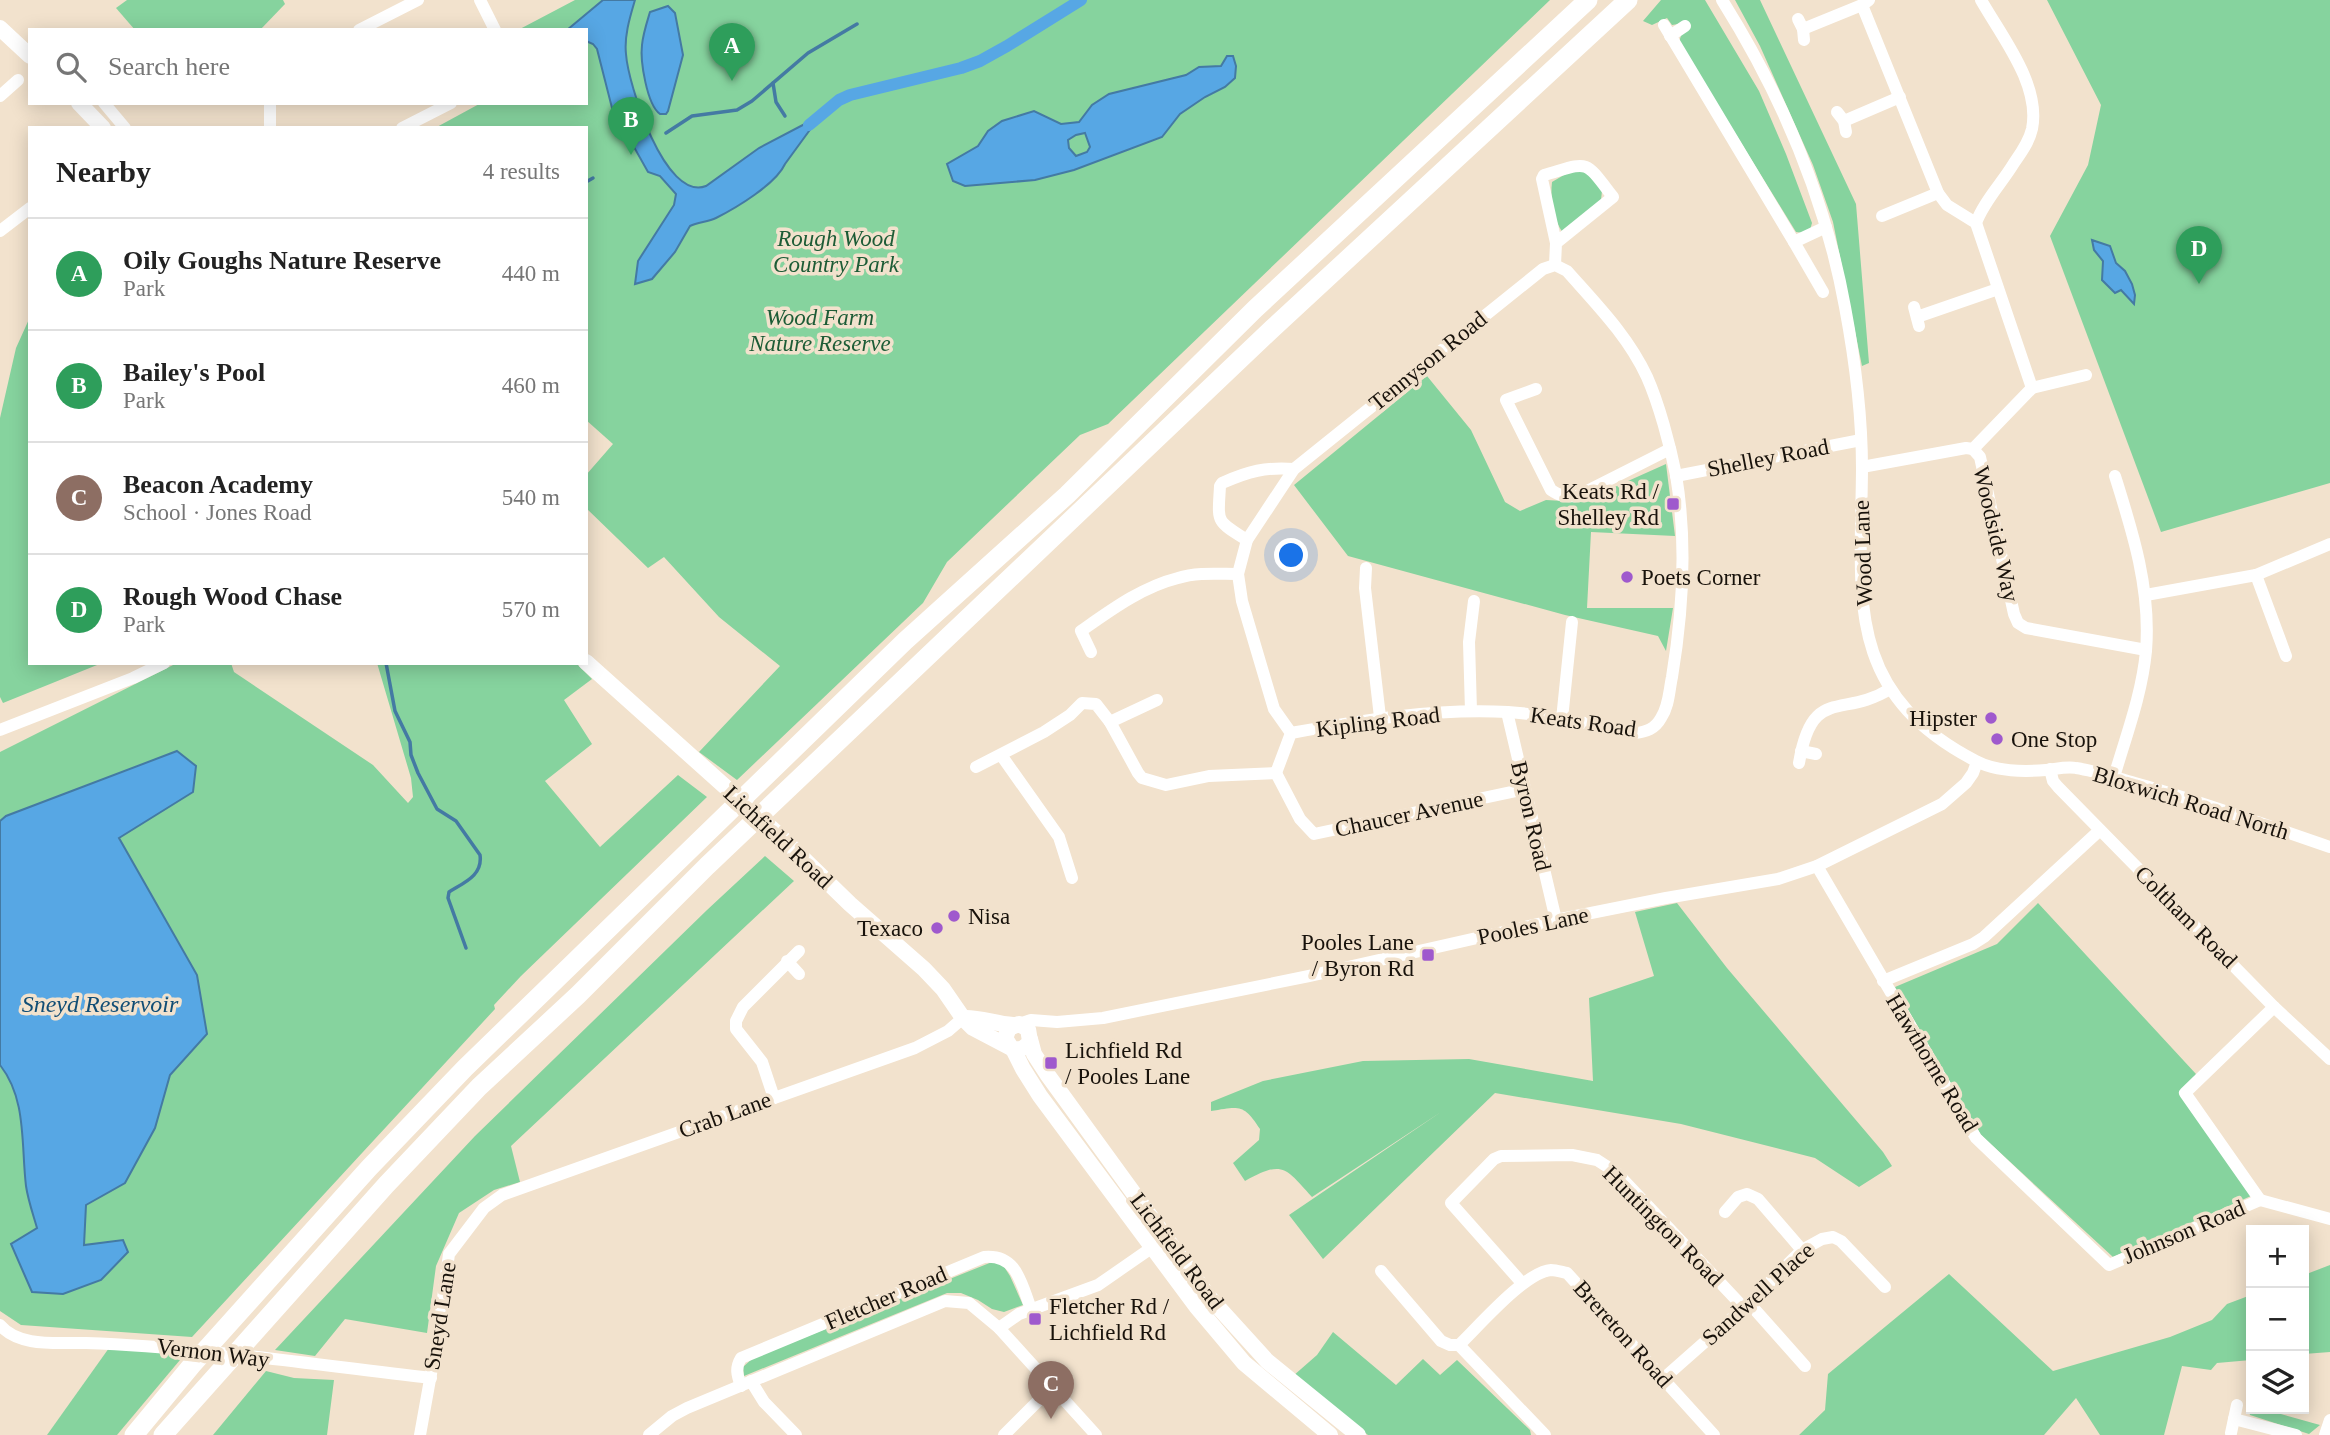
<!DOCTYPE html>
<html lang="en">
<head>
<meta charset="utf-8">
<style>
	:root { --surface:#fff; --page:#f2f2f2; --text:#222; --muted:#767676; --line:#e0e0e0; --accent:#9f59cd }
	body { margin:0; font-family:Georgia,serif; background:var(--page); color:var(--text) }
	.controls { position:absolute; right:21px; bottom:21px; display:grid; overflow:hidden; border-radius:0px; box-shadow:0 4px 18px #0003 }
	.controls button { width:63px; height:63px; display:grid; place-items:center; padding:0; border:0; border-bottom:2px solid var(--line); background:var(--surface); color:var(--text); font:35px sans-serif }
	.you { position:absolute; left:1292px; top:556px; width:24px; height:24px; margin:-18px; border:5px solid #fff; border-radius:50%; background:#1a73e8; box-shadow:0 0 0 10px #1a73e833 }
	.badge { display:grid; place-items:center; width:46px; height:46px; border-radius:50%; background:var(--accent); color:#fff; font-size:23px; font-weight:700 }
	.pin { position:absolute; translate:-50% -58px; filter:drop-shadow(0 2px 4px #0008) }
	.pin::after { content:''; position:absolute; top:37px; width:24px; height:21px; background:inherit; clip-path:polygon(0 0,100% 0,50% 100%) }
	.list { margin:0; padding:0; list-style:none }
	h2 { display:flex; justify-content:space-between; align-items:center; height:91px; margin:0; padding:0 28px; font-size:30px }
	h2 small { font-size:23px; font-weight:400; color:var(--muted) }
	.list li { display:grid; grid-template-columns:46px 1fr auto; gap:21px; align-items:center; box-sizing:border-box; height:112px; padding:0 28px; border-top:2px solid var(--line) }
	.list b { display:block; font-size:26px; white-space:nowrap }
	.list p { margin:0; font-size:23px; white-space:nowrap; color:var(--muted) }
	.list em { font-size:23px; font-style:normal; color:var(--muted) }
	.icon { flex:none; width:38px; height:38px; fill:none; stroke:currentColor; stroke-width:2; stroke-linecap:round; stroke-linejoin:round }
	.map { position:relative; flex:none; width:2330px; height:1435px; overflow:hidden }
	.search { position:absolute; background:var(--surface); box-shadow:0 4px 18px #0003; left:28px; top:28px; width:560px; height:77px; display:flex; align-items:center; gap:18px; box-sizing:border-box; padding:0 24px; border-radius:0px; color:var(--muted); font-size:26px }
	.panel { position:absolute; background:var(--surface); box-shadow:0 4px 18px #0003; left:28px; top:126px; width:560px; height:539px; border-radius:0px }
	.map>svg:first-child { display:block }
	.green { fill:#86d39e }
	.water { fill:#57a7e4; stroke:#447aa3; stroke-width:2; fill-rule:evenodd }
	.lines { fill:none; stroke-linecap:round; stroke-linejoin:round }
	.stream { stroke:#447aa3; stroke-width:3.5 }
	.canal { stroke:#57a7e4; stroke-width:12 }
	.minor { stroke:#fff; stroke-width:12 }
	.major { stroke:#fff; stroke-width:16 }
	.highway { stroke:#fff; stroke-width:19 }
	.poi-dot { fill:#9f59cd; stroke:#f2e2cd; stroke-width:2.5 }
	.labels { text-anchor:middle; dominant-baseline:central; stroke-width:7; stroke-linejoin:round; paint-order:stroke }
	.park-label { font-size:23px; font-style:italic; fill:#1d5c36; stroke:#f2e2cd }
	.street-label { font-size:23px; fill:#18120b; stroke:#f2e2cd }
	.poi-label { font-size:23px; fill:#18120b; stroke:#f2e2cd; text-anchor:start }
	.water-label { font-size:24px; font-style:italic; fill:#104d75; stroke:#f2e2cd }
</style>
</head>
<body>
<div class="map">
<svg width="2330" height="1435" viewBox="0 0 2330 1435">
	<rect width="100%" height="100%" fill="#f2e2cd"/>
	<g class="green">
		<polygon points="127,0 283,0 285,4 260,30 135,30 116,8"/>
		<polygon points="575,0 1550,0 1108,424 1080,435 947,562 923,603 737,780 699,752 780,666 719,617 664,557 648,568 586,508 586,475 613,444 586,420 586,128 435,128 481,103 586,103 586,30 518,30"/>
		<polygon points="1661,0 1705,0 1759,91 1786,154 1812,223 1810,230 1804,233 1796,232 1679,42 1685,23 1672,25 1667,18 1652,25 1643,21"/>
		<polygon points="1735,0 1760,0 1856,204 1869,363 1862,366 1833,222 1813,165 1760,46"/>
		<polygon points="2047,0 2330,0 2330,483 2161,532 2050,236 2088,165 2101,105"/>
		<path d="M 1585,170 L 1602,191 L 1601,200 L 1563,233 C 1553,219 1550,198 1552,182 L 1569,172 Z"/>
		<polygon points="30,317 30,663 102,663 3,703 0,697 0,418 16,348"/>
		<polygon points="1427,376 1471,430 1505,502 1520,511 1546,500 1581,502 1666,464 1675,536 1591,532 1587,608 1673,608 1666,651 1658,636 1565,615 1348,556 1294,485"/>
		<polygon points="177,663 231,663 234,672 373,765 408,803 413,797 411,778 377,663 576,663 592,679 564,700 592,744 545,781 600,847 678,775 707,797 521,976 494,1005 495,1009 192,1337 21,1325 0,1311 0,752"/>
		<polygon points="765,856 794,881 511,1146 520,1182 494,1190 459,1213 436,1266 427,1333 345,1319 315,1356 275,1350 475,1136 707,910"/>
		<path d="M 1677,903 L 1727,968 L 1883,1152 L 1892,1166 L 1859,1187 L 1815,1158 L 1681,1124 L 1495,1093 L 1323,1259 L 1289,1215 L 1441,1112 L 1312,1197 C 1285,1167 1283,1160 1245,1181 L 1233,1163 L 1259,1140 L 1260,1129 C 1244,1104 1240,1106 1211,1111 L 1211,1102 L 1263,1081 L 1363,1061 L 1469,1059 L 1593,1081 L 1589,998 L 1654,976 L 1635,912 Z"/>
		<polygon points="2038,903 2196,1074 2184,1097 2251,1196 2113,1257 1981,1135 1895,987 1997,944"/>
		<polygon points="992,1262 1001,1262 1010,1276 1023,1305 1004,1312 992,1309 978,1300 961,1293 947,1293 744,1376 743,1367 753,1358"/>
		<polygon points="2330,1265 2330,1352 2304,1354 2304,1275"/>
		<polygon points="1949,1274 2053,1371 2170,1337 2212,1320 2227,1304 2251,1295 2251,1360 2217,1363 2211,1370 2182,1366 2164,1435 2100,1435 2076,1398 2044,1435 1799,1435 1825,1410 1828,1374"/>
		<polygon points="1333,1332 1396,1385 1423,1359 1440,1375 1457,1360 1530,1430 1531,1435 1368,1435 1293,1376 1317,1355"/>
		<polygon points="109,1348 185,1354 117,1435 47,1435"/>
		<polygon points="266,1371 294,1378 334,1380 327,1435 213,1435"/>
		<polygon points="2247,1404 2251,1405 2251,1409 2263,1409 2320,1425 2309,1434 2250,1415"/>
	</g>
	<g class="water">
		<path d="M 603,0 L 635,0 C 630,17 624,36 626,54 C 628,84 665,202 706,186 L 759,148 L 820,116 L 785,164 C 776,184 736,208 716,218 C 708,222 698,222 690,226 L 675,252 L 652,279 L 635,284 L 638,261 L 674,205 L 676,194 L 660,176 L 648,172 L 612,108 L 597,49 L 593,44 L 586,41 L 586,30 L 567,30 Z"/>
		<path d="M 668,6 L 675,13 L 683,55 L 668,111 L 666,114 L 660,114 C 647,105 640,61 642,45 C 643,34 647,22 650,12 Z"/>
		<path d="M 1227,56 L 1233,56 L 1236,66 L 1235,78 L 1225,87 L 1205,97 L 1180,114 L 1162,137 L 1074,170 L 1035,180 L 965,186 L 953,181 L 947,164 L 978,146 L 988,131 L 1002,121 L 1034,111 L 1061,124 L 1079,122 L 1092,105 L 1109,94 L 1186,75 L 1199,67 L 1221,66 ZM 1085,133 L 1090,147 L 1087,152 L 1076,156 L 1069,148 L 1068,140 L 1076,135 Z"/>
		<polygon points="2092,240 2110,246 2116,263 2125,271 2132,284 2135,295 2134,304 2121,290 2115,293 2102,280 2103,261 2094,250"/>
		<path d="M 177,751 L 196,766 L 193,792 L 119,838 L 197,975 L 207,1034 L 170,1075 L 155,1128 L 125,1183 L 86,1205 L 84,1245 L 123,1240 L 128,1252 L 101,1280 L 63,1294 L 32,1292 L 11,1244 L 37,1228 C 33,1214 28,1200 26,1186 C 21,1145 27,1099 0,1065 L 0,821 L 6,816 Z"/>
	</g>
	<g class="lines">
		<g class="stream">
			<polyline points="773,83 776,102 785,116"/>
			<polyline points="666,133 692,116 737,110 752,101 808,53 857,24"/>
			<polyline points="586,182 593,178"/>
			<path d="M 386,663 L 395,711 L 410,742 L 411,755 L 418,773 L 437,809 L 456,821 L 480,855 C 483,876 463,883 449,892 L 448,898 L 466,948"/>
		</g>
		<polyline class="canal" points="809,125 839,100 850,95 961,68 980,61 1007,46 1081,0"/>
		<g class="minor">
			<polyline points="480,0 495,30"/>
			<path d="M 1722,0 C 1781,94 1825,197 1845,307 C 1855,360 1862,415 1862,469 C 1861,597 1843,692 1976,761 C 1997,772 2023,772 2046,770 C 2056,769 2067,766 2076,768 C 2096,771 2116,778 2135,783 C 2201,801 2265,825 2330,847"/>
			<polyline points="1869,0 1862,5 1938,193 1947,205 1976,223 2032,388 1973,449 1980,457 2014,614 2018,623 2026,628 2146,650"/>
			<polyline points="1798,19 1803,29 1804,40"/>
			<polyline points="1664,25 1794,242 1826,227"/>
			<polyline points="1803,29 1862,5"/>
			<polyline points="359,30 418,0"/>
			<polyline points="1670,36 1685,26"/>
			<polyline points="0,96 18,80"/>
			<polyline points="104,103 125,128"/>
			<polyline points="270,103 270,128"/>
			<polyline points="1837,112 1844,121 1846,132"/>
			<polyline points="1844,121 1900,97"/>
			<polyline points="402,128 451,103"/>
			<polyline points="1882,216 1938,193"/>
			<path d="M 1976,223 C 1984,201 2002,183 2014,163 C 2021,153 2029,142 2032,129 C 2041,85 2002,37 1981,0"/>
			<polyline points="0,231 30,208"/>
			<polyline points="1794,242 1823,292"/>
			<path d="M 1555,265 L 1556,243 L 1542,179 L 1544,175 C 1590,162 1583,158 1613,197 L 1556,243"/>
			<polyline points="1914,307 1919,326"/>
			<polyline points="1917,317 1998,289"/>
			<polyline points="2032,388 2086,375"/>
			<path d="M 1536,389 L 1506,400 L 1551,490 C 1560,496 1565,497 1577,496 L 1670,449"/>
			<polyline points="1862,467 1966,448 1973,449"/>
			<polyline points="1676,476 1861,440"/>
			<path d="M 1247,540 C 1215,520 1218,523 1220,486 L 1222,483 C 1249,471 1265,467 1294,469"/>
			<polyline points="1366,568 1365,588 1380,717"/>
			<polyline points="2256,575 2286,656"/>
			<polyline points="2146,595 2256,575 2330,544"/>
			<path d="M 1091,652 L 1081,631 C 1111,610 1142,587 1178,578 C 1197,572 1218,574 1238,574"/>
			<polyline points="1471,711 1469,642 1474,601"/>
			<polyline points="1507,712 1556,920"/>
			<polyline points="1562,719 1572,622"/>
			<polyline points="1110,722 1138,773 1142,778 1166,785 1209,776 1276,773 1300,819 1314,834 1525,789"/>
			<polyline points="0,730 133,678 164,663"/>
			<polyline points="1801,751 1816,754"/>
			<polyline points="1001,755 1059,837 1072,878"/>
			<path d="M 1799,763 C 1812,685 1842,719 1890,689"/>
			<polyline points="976,767 1044,732 1070,715 1082,703 1096,704 1110,722 1157,700"/>
			<polyline points="2050,769 2053,781 2058,787 2274,1007 2330,1059"/>
			<path d="M 1276,773 L 1291,733 C 1363,720 1435,708 1508,712 C 1551,715 1593,725 1635,733 C 1646,732 1655,729 1661,718 C 1669,706 1669,691 1672,677 C 1683,611 1687,541 1676,475 C 1670,445 1659,404 1647,377 C 1628,336 1597,305 1567,271 L 1555,265 L 1543,269 L 1294,469 L 1247,540 L 1238,574 L 1242,601 L 1274,709 L 1291,733"/>
			<path d="M 2114,777 C 2126,736 2142,694 2146,651 C 2151,590 2133,533 2115,476"/>
			<polyline points="1817,866 1976,1138 2109,1265 2260,1200 2185,1093 2274,1007"/>
			<polyline points="787,961 799,974"/>
			<polyline points="1883,981 1973,944 1984,937 2100,830"/>
			<polyline points="1016,1025 1031,1020 1057,1022 1103,1018 1309,976 1556,920 1666,898 1778,879 1817,866 1942,804 1966,783 1973,773 1977,762"/>
			<polyline points="774,1098 762,1062 736,1029 736,1021 743,1007 799,951"/>
			<polyline points="2260,1200 2330,1219"/>
			<polyline points="1725,1212 1738,1197 1747,1194 1758,1199 1802,1250"/>
			<polyline points="1381,1271 1441,1341 1450,1345 1459,1345 1545,1435"/>
			<polyline points="1522,1283 1451,1203 1494,1159 1501,1156 1572,1155 1597,1160 1617,1173 1744,1308"/>
			<polyline points="1749,1303 1805,1366"/>
			<path d="M 0,1325 C 19,1348 59,1342 86,1343 C 201,1347 316,1365 431,1378"/>
			<polyline points="999,1328 1019,1314 1098,1285 1160,1242"/>
			<path d="M 1459,1345 C 1479,1326 1525,1272 1551,1270 C 1556,1270 1562,1272 1567,1273 L 1714,1435"/>
			<polyline points="1664,1378 1749,1303 1802,1250 1822,1239 1833,1237 1841,1241 1885,1287"/>
			<polyline points="751,1381 764,1402 796,1435"/>
			<path d="M 741,1386 C 737,1375 735,1368 741,1358 L 984,1257 C 1017,1254 1021,1283 1031,1309"/>
			<polyline points="2234,1419 2296,1435"/>
			<polyline points="2231,1433 2237,1405"/>
			<polyline points="420,1435 438,1335 449,1254 484,1208 502,1195 915,1048 948,1031 963,1018"/>
			<polyline points="649,1435 672,1416 687,1408 945,1301 969,1303 999,1328 1096,1435"/>
			<polyline points="1004,1435 1052,1387"/>
			<polyline points="2325,1435 2330,1420"/>
		</g>
		<g class="major">
			<polyline points="0,28 30,56"/>
			<polyline points="79,103 103,128"/>
			<path d="M 586,662 L 779,835 L 850,904 L 924,969 L 943,989 L 963,1018 L 973,1028 L 1013,1049 C 1021,1050 1026,1048 1030,1041 L 1028,1029 L 1019,1024 L 1009,1028 L 1005,1038 L 1010,1046"/>
			<path d="M 963,1018 C 980,1017 995,1024 1013,1025"/>
			<polyline points="1030,1039 1034,1054 1047,1074 1209,1297 1267,1361 1358,1435"/>
			<polyline points="1013,1049 1023,1069 1040,1096 1196,1306 1244,1363 1330,1435"/>
		</g>
		<g class="highway">
			<polyline points="134,1435 192,1365 369,1168 465,1068 905,641 1067,495 1255,309 1588,0"/>
			<polyline points="163,1435 386,1185 479,1087 578,995 707,866 1273,328 1628,0"/>
		</g>
	</g>
	<g class="poi-dot">
		<rect x="1666" y="497" width="14" height="14" rx="3.5"/>
		<circle cx="1627" cy="577" r="7"/>
		<circle cx="1991" cy="718" r="7"/>
		<circle cx="1997" cy="739" r="7"/>
		<circle cx="954" cy="916" r="7"/>
		<circle cx="937" cy="928" r="7"/>
		<rect x="1421" y="948" width="14" height="14" rx="3.5"/>
		<rect x="1044" y="1056" width="14" height="14" rx="3.5"/>
		<rect x="1028" y="1312" width="14" height="14" rx="3.5"/>
	</g>
	<g class="labels">
		<g class="park-label">
			<text x="836" y="238">Rough Wood<tspan x="836" dy="26">Country Park</tspan></text>
			<text x="820" y="317">Wood Farm<tspan x="820" dy="26">Nature Reserve</tspan></text>
		</g>
		<g class="street-label">
			<text transform="translate(1428 361) rotate(-39)">Tennyson Road</text>
			<text transform="translate(1768 458) rotate(-11)">Shelley Road</text>
			<text transform="translate(1996 534) rotate(77)">Woodside Way</text>
			<text transform="translate(1863 553) rotate(-92)">Wood Lane</text>
			<text transform="translate(1378 722) rotate(-7)">Kipling Road</text>
			<text transform="translate(1583 722) rotate(8)">Keats Road</text>
			<text transform="translate(2191 803) rotate(17)">Bloxwich Road North</text>
			<text transform="translate(1409 814) rotate(-12)">Chaucer Avenue</text>
			<text transform="translate(1531 816) rotate(77)">Byron Road</text>
			<text transform="translate(778 837) rotate(43)">Lichfield Road</text>
			<text transform="translate(2186 917) rotate(45)">Coltham Road</text>
			<text transform="translate(1533 926) rotate(-12)">Pooles Lane</text>
			<text transform="translate(1932 1063) rotate(59)">Hawthorne Road</text>
			<text transform="translate(725 1115) rotate(-20)">Crab Lane</text>
			<text transform="translate(1663 1226) rotate(45)">Huntington Road</text>
			<text transform="translate(2184 1232) rotate(-23)">Johnson Road</text>
			<text transform="translate(1177 1251) rotate(53)">Lichfield Road</text>
			<text transform="translate(1758 1294) rotate(-42)">Sandwell Place</text>
			<text transform="translate(886 1298) rotate(-23)">Fletcher Road</text>
			<text transform="translate(440 1316) rotate(-81)">Sneyd Lane</text>
			<text transform="translate(1623 1334) rotate(48)">Brereton Road</text>
			<text transform="translate(213 1353) rotate(7)">Vernon Way</text>
		</g>
		<g class="poi-label">
			<text x="1659" y="491" text-anchor="end">Keats Rd /<tspan x="1659" dy="26">Shelley Rd</tspan></text>
			<text x="1641" y="577">Poets Corner</text>
			<text x="1977" y="718" text-anchor="end">Hipster</text>
			<text x="2011" y="739">One Stop</text>
			<text x="968" y="916">Nisa</text>
			<text x="923" y="928" text-anchor="end">Texaco</text>
			<text x="1414" y="942" text-anchor="end">Pooles Lane<tspan x="1414" dy="26">/ Byron Rd</tspan></text>
			<text x="1065" y="1050">Lichfield Rd<tspan x="1065" dy="26">/ Pooles Lane</tspan></text>
			<text x="1049" y="1306">Fletcher Rd /<tspan x="1049" dy="26">Lichfield Rd</tspan></text>
		</g>
		<g class="water-label">
			<text x="100" y="1004">Sneyd Reservoir</text>
		</g>
	</g>
</svg>
<div class="controls">
<button>+</button>
<button>−</button>
<button><svg class="icon" aria-label="layers" viewBox="0 0 24 24"><path d="M12 4l9 5-9 5-9-5zM3 14l9 5 9-5"/></svg></button>
</div>
<div class="you"></div>
<div class="pin badge" style="left:732px;top:81px;background:#2e9e5b">A</div>
<div class="pin badge" style="left:631px;top:155px;background:#2e9e5b">B</div>
<div class="pin badge" style="left:1051px;top:1419px;background:#8d6e63">C</div>
<div class="pin badge" style="left:2199px;top:284px;background:#2e9e5b">D</div>
<div class="search"><svg class="icon" aria-label="search" viewBox="0 0 24 24"><circle cx="10" cy="10" r="6"/><path d="M15 15l6 6"/></svg>Search here</div>
<section class="panel">
<h2>Nearby<small>4 results</small></h2>
<ul class="list">
<li><span class="badge" style="background:#2e9e5b">A</span><div><b>Oily Goughs Nature Reserve</b><p>Park</p></div><em>440 m</em></li>
<li><span class="badge" style="background:#2e9e5b">B</span><div><b>Bailey's Pool</b><p>Park</p></div><em>460 m</em></li>
<li><span class="badge" style="background:#8d6e63">C</span><div><b>Beacon Academy</b><p>School · Jones Road</p></div><em>540 m</em></li>
<li><span class="badge" style="background:#2e9e5b">D</span><div><b>Rough Wood Chase</b><p>Park</p></div><em>570 m</em></li>
</ul>
</section>
</div>
</body>
</html>
